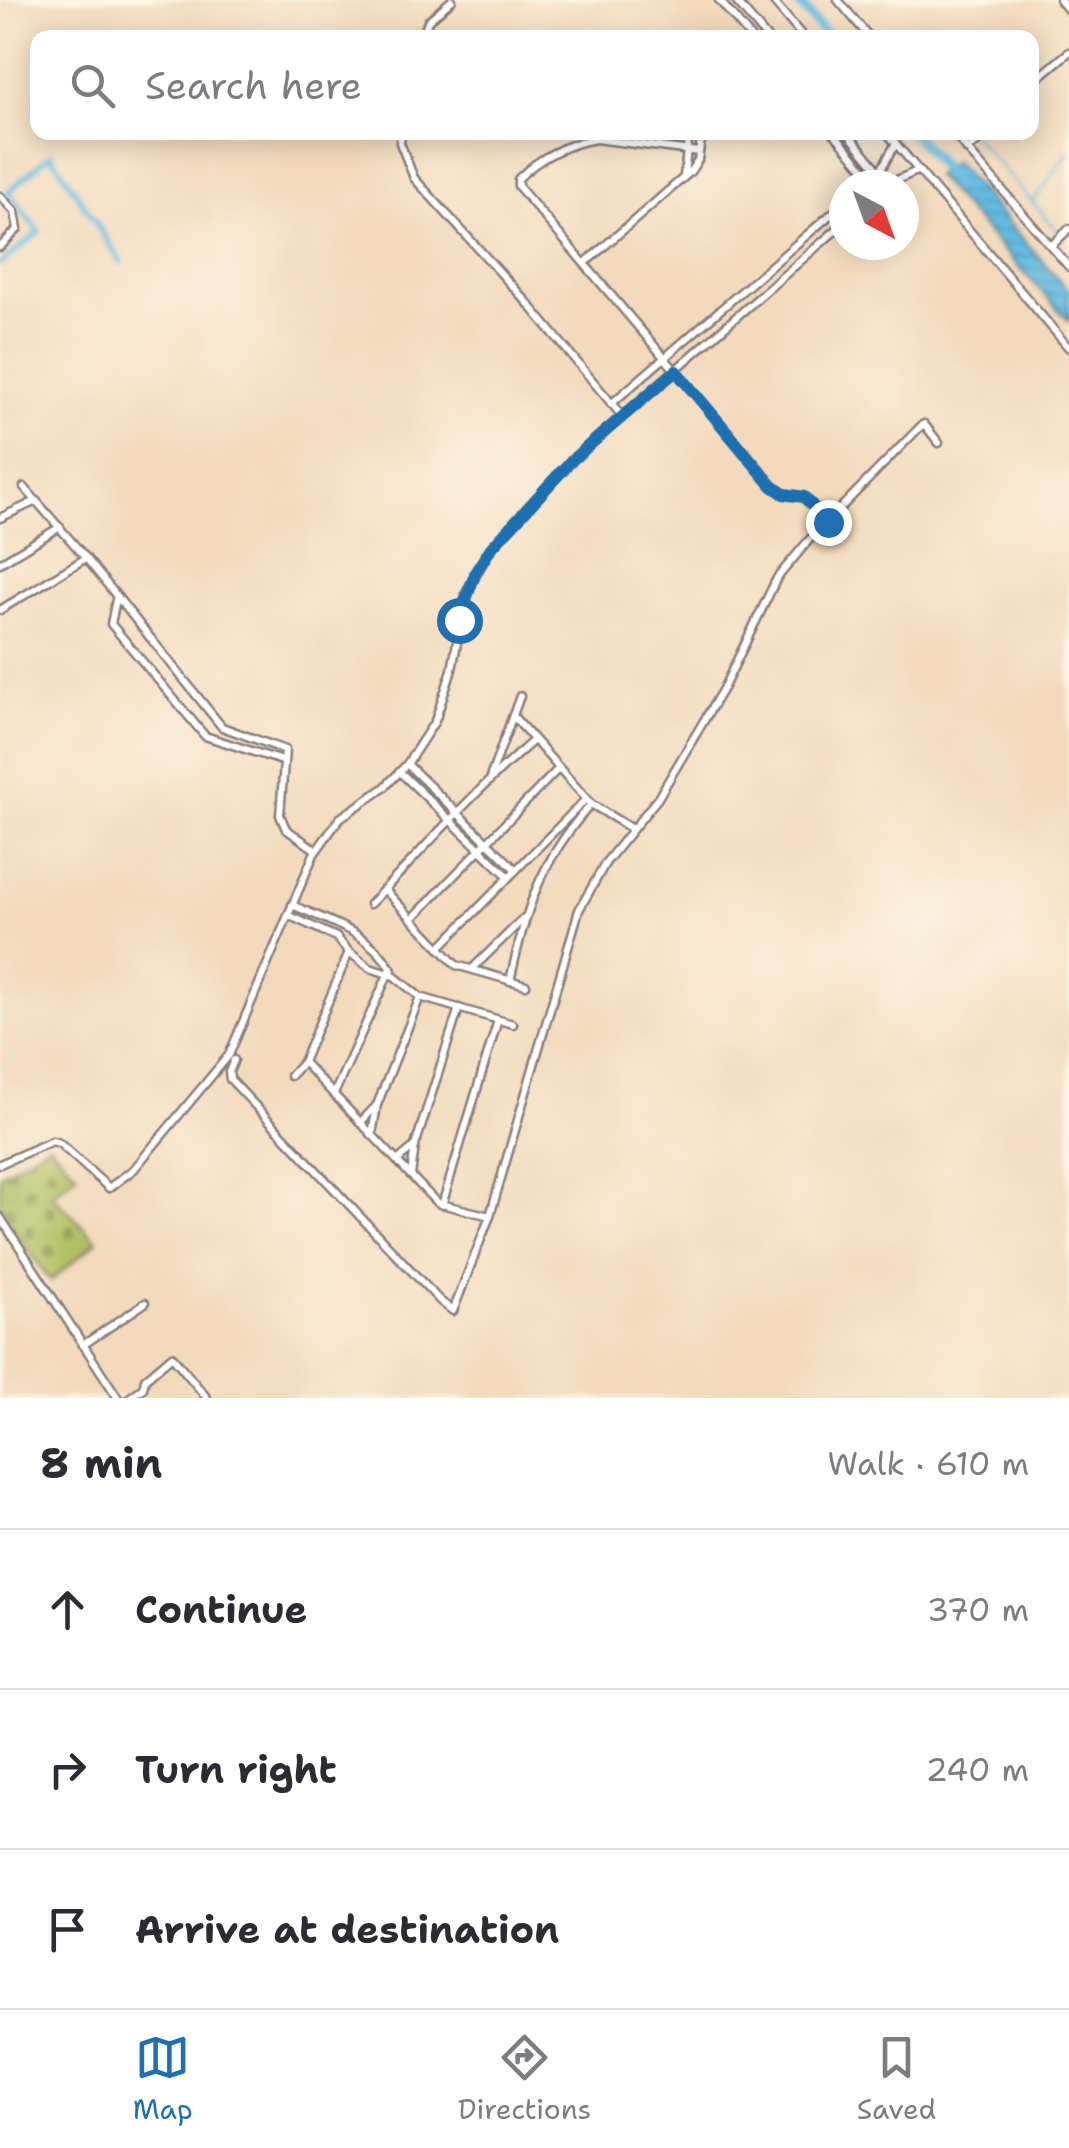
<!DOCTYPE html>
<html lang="en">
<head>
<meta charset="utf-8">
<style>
	:root { --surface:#fff; --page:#f7f7f7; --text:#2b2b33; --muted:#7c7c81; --line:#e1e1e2; --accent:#1f6fb2 }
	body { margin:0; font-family:"Shantell Sans",sans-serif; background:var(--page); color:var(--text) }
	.compass { position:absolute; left:829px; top:170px; width:90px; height:90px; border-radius:50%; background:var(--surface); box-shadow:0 5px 25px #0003; rotate:139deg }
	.stop { position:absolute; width:30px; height:30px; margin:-22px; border:8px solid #1f6fb2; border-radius:50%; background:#fff }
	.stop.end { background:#1f6fb2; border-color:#fff; box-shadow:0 2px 10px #0008 }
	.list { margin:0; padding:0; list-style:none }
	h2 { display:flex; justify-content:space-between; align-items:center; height:130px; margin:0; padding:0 40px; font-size:42px }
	h2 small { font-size:32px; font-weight:400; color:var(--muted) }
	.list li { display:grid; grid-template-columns:65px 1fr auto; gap:30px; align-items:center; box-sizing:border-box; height:160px; padding:0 40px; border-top:2px solid var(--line) }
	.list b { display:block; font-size:38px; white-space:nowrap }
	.list em { font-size:32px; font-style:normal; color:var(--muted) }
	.icon { flex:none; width:55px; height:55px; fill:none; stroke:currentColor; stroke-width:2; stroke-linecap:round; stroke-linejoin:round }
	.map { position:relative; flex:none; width:1069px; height:1398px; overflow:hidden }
	.search { position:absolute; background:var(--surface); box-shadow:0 5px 25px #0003; left:30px; right:30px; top:30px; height:110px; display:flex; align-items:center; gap:25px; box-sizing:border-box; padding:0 35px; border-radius:20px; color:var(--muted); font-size:38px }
	.sheet { height:610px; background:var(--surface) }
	nav { display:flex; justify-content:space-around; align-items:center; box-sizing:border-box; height:140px; border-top:2px solid var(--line); background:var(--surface); font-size:28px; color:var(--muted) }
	nav a { display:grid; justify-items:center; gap:5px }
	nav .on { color:var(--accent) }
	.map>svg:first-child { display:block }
	.cemetery { fill:url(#cemetery-stones); stroke:#6a714f; stroke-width:2.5 }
	.water { fill:url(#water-rules); stroke:#436f8e; stroke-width:2.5 }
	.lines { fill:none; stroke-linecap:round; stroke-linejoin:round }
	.stream { stroke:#64bce1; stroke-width:2.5 }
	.canal { stroke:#64bce1; stroke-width:6 }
	.river { stroke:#64bce1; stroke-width:11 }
	.minor-casing { stroke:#8a7e7c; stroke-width:11 }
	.minor { stroke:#fff; stroke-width:6 }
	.route { stroke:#1f6fb2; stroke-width:12 }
</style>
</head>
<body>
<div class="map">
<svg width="1069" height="1398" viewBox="0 0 1069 1398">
	<defs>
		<pattern id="cemetery-stones" width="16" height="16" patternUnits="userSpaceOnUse" patternTransform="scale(2.5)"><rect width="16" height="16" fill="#b2c063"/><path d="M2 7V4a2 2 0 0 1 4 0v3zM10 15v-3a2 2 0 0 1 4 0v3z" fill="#909c53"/></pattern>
		<pattern id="water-rules" width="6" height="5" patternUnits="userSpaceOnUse" patternTransform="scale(2.5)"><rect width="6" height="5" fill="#64bce1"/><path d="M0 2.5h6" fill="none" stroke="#56a1c2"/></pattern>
	</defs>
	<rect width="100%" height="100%" fill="#fcf5e5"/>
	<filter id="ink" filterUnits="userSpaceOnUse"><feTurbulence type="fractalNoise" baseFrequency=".01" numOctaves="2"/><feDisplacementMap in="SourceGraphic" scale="20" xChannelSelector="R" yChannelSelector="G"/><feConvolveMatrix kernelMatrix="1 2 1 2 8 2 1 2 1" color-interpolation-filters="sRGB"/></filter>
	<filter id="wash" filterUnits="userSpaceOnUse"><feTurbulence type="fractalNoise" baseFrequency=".0048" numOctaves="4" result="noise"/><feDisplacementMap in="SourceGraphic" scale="40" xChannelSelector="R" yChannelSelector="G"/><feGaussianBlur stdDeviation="2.25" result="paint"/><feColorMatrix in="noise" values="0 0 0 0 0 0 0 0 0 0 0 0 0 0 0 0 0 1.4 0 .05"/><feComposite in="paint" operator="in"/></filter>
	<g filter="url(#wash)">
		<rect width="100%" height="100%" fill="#f3dabc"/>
		<polygon class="cemetery" points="49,1144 77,1174 52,1195 97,1241 51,1281 18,1236 0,1203 0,1175"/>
		<polygon class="water" points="954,161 1069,291 1069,321 935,176"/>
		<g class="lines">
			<g class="stream">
				<polyline points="970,132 1059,232"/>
				<polyline points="1032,203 1069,152"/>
			</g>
			<polyline class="canal" points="0,264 39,232 8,192 51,154 121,262"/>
			<g class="river">
				<polyline points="796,0 829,38"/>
				<polyline points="912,132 952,178"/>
			</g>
		</g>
	</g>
	<g filter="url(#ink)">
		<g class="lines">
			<defs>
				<g id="minor">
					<polyline points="719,0 751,38"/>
					<polyline points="735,0 767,38"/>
					<polyline points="772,0 804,38"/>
					<polyline points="838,0 870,38"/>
					<polyline points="1060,0 1069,11"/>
					<polyline points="422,38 428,21 452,0"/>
					<polyline points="1032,83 1069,52"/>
					<polyline points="401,132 400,143 414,178 526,301 622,416"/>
					<polyline points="833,132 878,185"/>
					<polyline points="847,132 889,183"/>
					<polyline points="886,132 1069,348"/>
					<polyline points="952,132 1069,267"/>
					<polyline points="967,150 990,132"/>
					<path d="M 699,152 L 596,139 C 568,143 538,158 518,179 L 518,186 L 773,485 L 783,494 L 804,497 L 828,522"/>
					<polyline points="684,176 689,132"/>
					<polyline points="888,184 917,171"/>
					<polyline points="865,185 879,173 896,143"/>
					<polyline points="0,196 15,212 18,229 0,247"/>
					<polyline points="1051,246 1069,229"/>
					<polyline points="585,263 690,172 698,160 702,132"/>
					<polyline points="611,404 844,203"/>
					<polyline points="24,487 86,558 222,727 285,750 280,815 286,829 316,850"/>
					<polyline points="0,518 36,501"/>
					<polyline points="0,563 60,527"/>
					<polyline points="116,599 111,624 205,736 282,761"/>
					<polyline points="0,610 86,558"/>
					<polyline points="514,717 591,804 632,829"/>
					<polyline points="407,764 516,870"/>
					<polyline points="400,772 509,877"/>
					<polyline points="491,775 520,696"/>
					<polyline points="384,889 456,965 526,985"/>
					<path d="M 370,904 C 424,849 475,790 534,740"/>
					<path d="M 292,905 C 328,921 372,933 392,971"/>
					<polyline points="288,915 336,937 349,952 370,968 394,976 420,997 513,1024"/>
					<polyline points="412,919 559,768"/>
					<polyline points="439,948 586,799"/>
					<polyline points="472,969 524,918"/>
					<path d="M 510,981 C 527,906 539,863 591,804"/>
					<polyline points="234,1060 229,1072 230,1079 440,1301 453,1311 490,1216 579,910 606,862 658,798 724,687 777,578 809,540 920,427 924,424 939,443"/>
					<polyline points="303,1062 437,1203 490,1216"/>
					<polyline points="290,1076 303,1062 349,952"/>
					<polyline points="334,1094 391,968"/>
					<polyline points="360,1123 376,1106"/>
					<polyline points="372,1135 377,1105 420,997"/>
					<polyline points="397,1161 415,1146"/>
					<polyline points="0,1164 52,1141 59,1143 109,1188 134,1169 229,1055 314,854 340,818 384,788 407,764 435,721 452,670 466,593 491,548 572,460 844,223"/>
					<polyline points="411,1175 415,1146 459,1008"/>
					<polyline points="442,1205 498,1020"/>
					<polyline points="0,1217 118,1398"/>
					<polyline points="83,1345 145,1303"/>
					<polyline points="129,1398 143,1388 145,1379 172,1356 207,1398"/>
				</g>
			</defs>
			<use href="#minor" class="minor-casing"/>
			<use href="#minor" class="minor"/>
		</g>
	</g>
	<g class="lines" filter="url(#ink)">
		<polyline class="route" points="459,620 476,571 491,548 572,460 676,371 772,486 784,494 804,497 828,522"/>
	</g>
</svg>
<svg class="compass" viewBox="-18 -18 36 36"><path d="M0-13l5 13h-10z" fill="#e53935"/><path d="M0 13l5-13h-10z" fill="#7c7c81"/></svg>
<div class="stop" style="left:459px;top:620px"></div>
<div class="stop end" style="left:828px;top:522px"></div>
<div class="search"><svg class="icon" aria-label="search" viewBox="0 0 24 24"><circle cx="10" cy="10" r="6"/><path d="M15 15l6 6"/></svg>Search here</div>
</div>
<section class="sheet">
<h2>8 min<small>Walk · 610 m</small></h2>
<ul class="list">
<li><svg class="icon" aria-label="ahead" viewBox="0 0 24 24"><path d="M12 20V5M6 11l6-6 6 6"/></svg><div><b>Continue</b></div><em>370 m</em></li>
<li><svg class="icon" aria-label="right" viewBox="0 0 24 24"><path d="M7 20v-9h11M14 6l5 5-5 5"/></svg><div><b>Turn right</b></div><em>240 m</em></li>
<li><svg class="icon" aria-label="arrive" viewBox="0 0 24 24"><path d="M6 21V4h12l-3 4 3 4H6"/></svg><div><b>Arrive at destination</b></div></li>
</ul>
</section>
<nav>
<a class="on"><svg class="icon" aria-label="map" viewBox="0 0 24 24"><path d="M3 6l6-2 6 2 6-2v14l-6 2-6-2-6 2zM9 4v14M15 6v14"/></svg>Map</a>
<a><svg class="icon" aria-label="directions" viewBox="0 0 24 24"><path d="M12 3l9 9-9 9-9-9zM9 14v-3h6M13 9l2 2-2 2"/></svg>Directions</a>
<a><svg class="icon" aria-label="saved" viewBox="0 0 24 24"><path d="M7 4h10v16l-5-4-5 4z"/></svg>Saved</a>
</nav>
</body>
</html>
